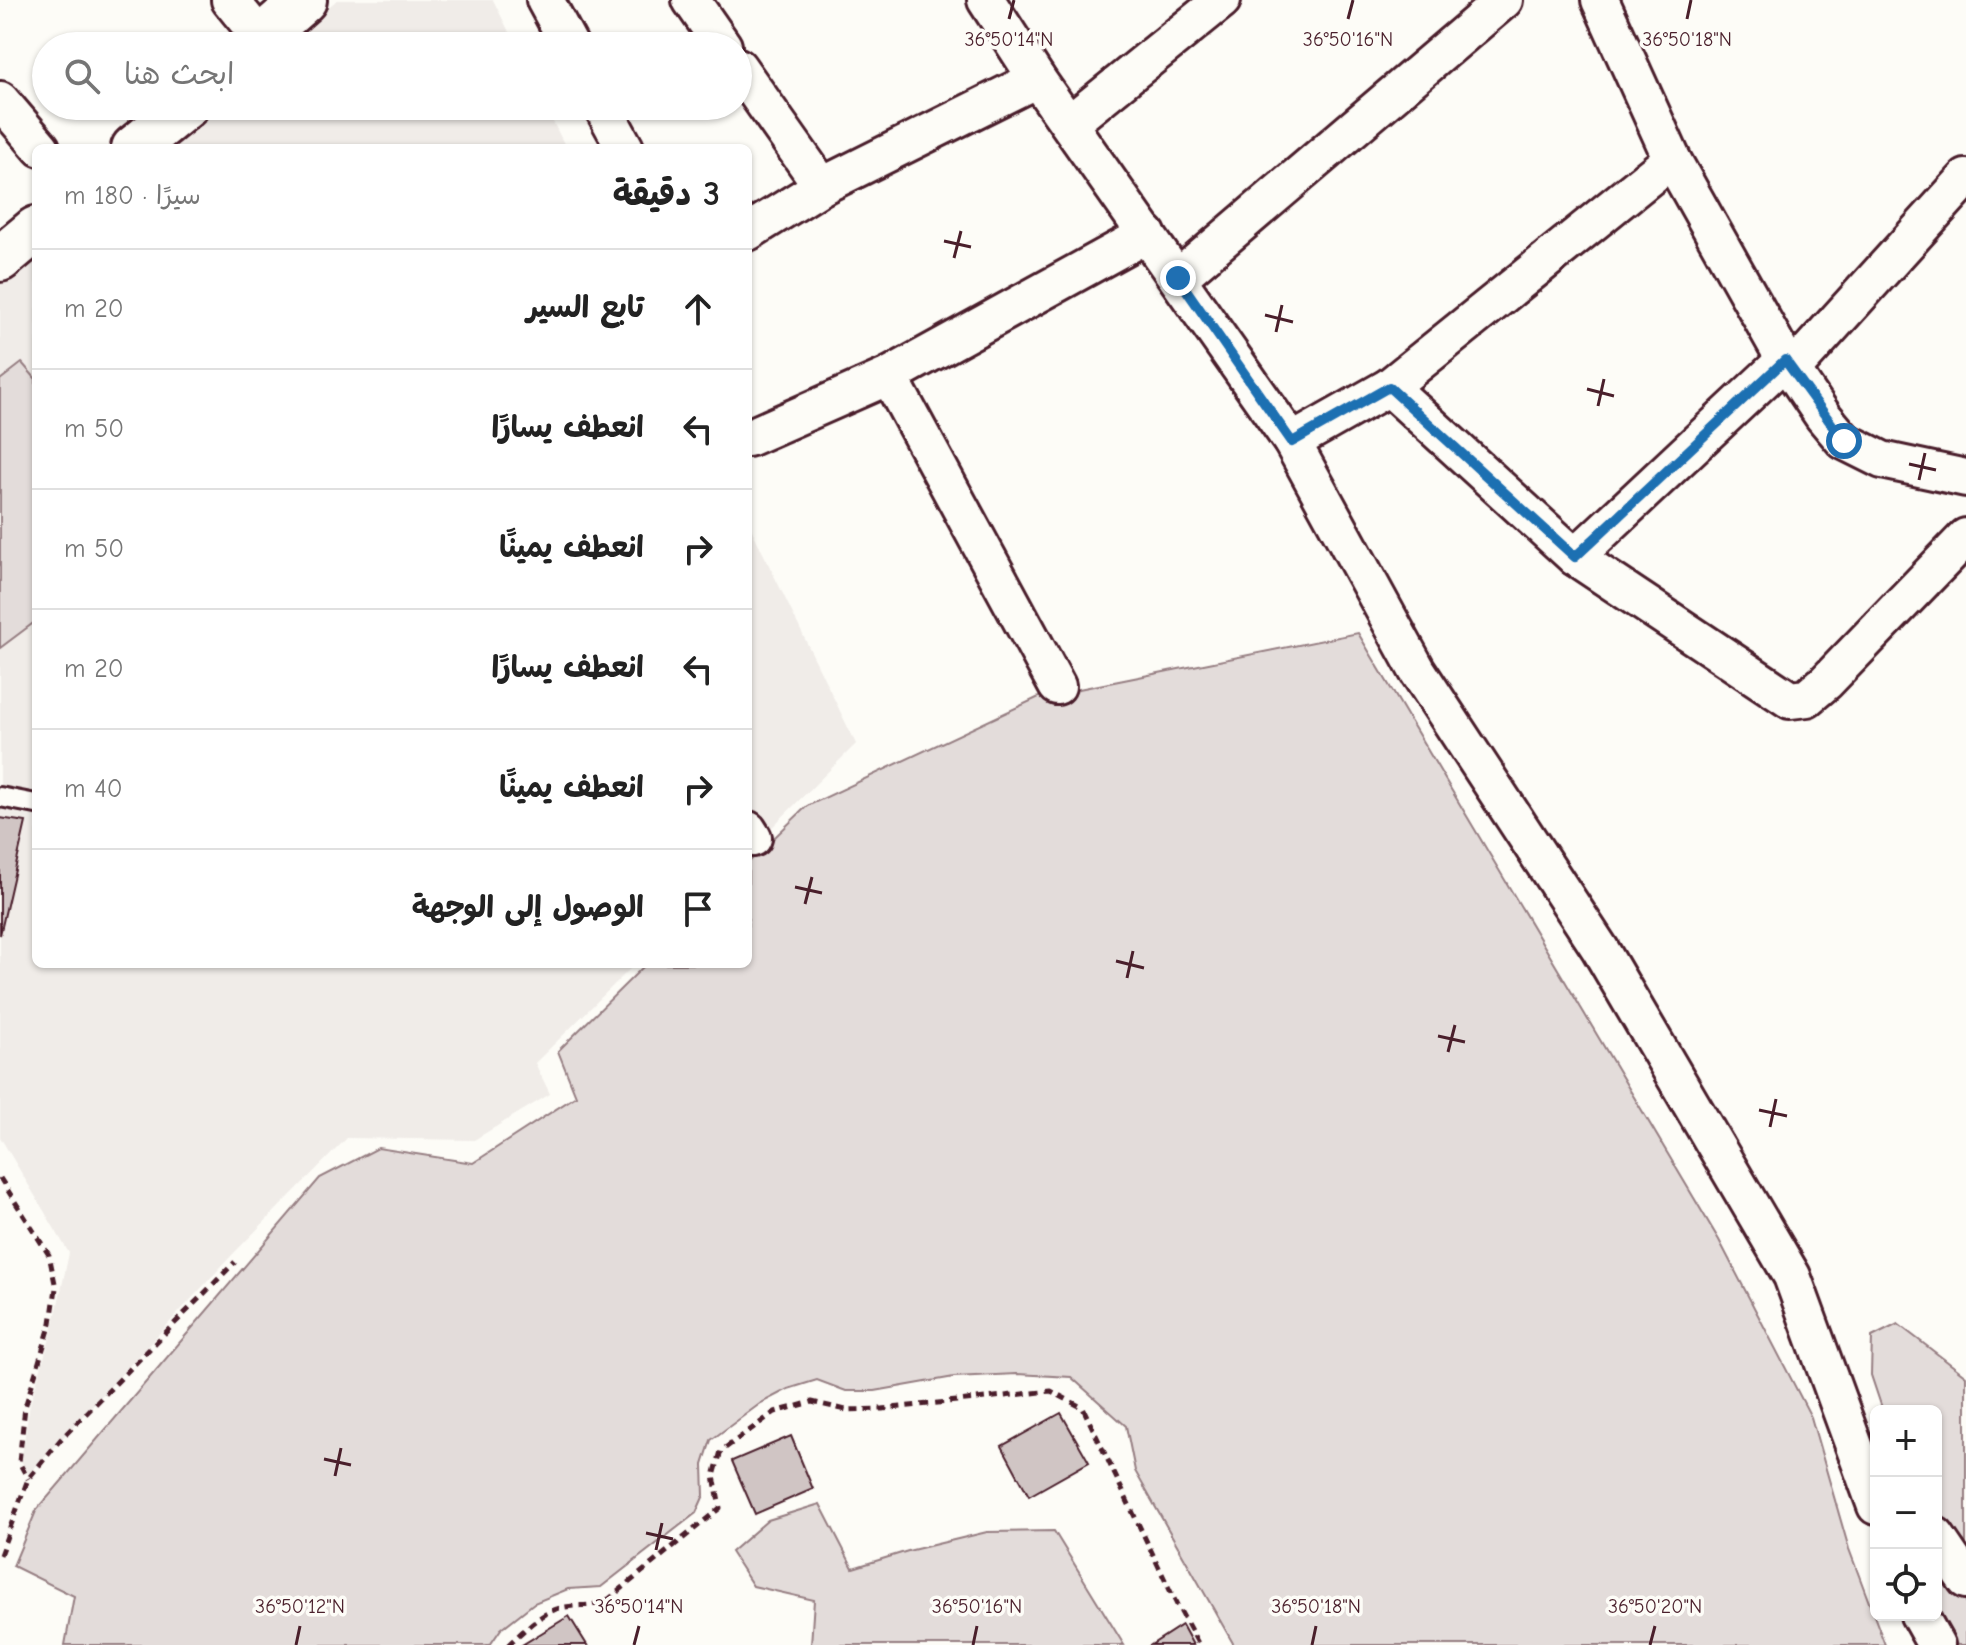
<!DOCTYPE html>
<html lang="ar">
<head>
<meta charset="utf-8">
<style>
	:root { --surface:#fff; --page:#f6f6f6; --text:#222; --muted:#767676; --line:#e0e0e0 }
	body { margin:0; font-family:"Comic Neue","Playpen Sans Arabic",sans-serif; background:var(--page); color:var(--text); direction:rtl }
	.controls { position:absolute; right:24px; bottom:24px; display:grid; overflow:hidden; border-radius:12px; box-shadow:0 2px 6px #0004 }
	.controls button { width:72px; height:72px; display:grid; place-items:center; padding:0; border:0; border-bottom:2px solid var(--line); background:var(--surface); color:var(--text); font:40px sans-serif }
	.stop { position:absolute; width:24px; height:24px; margin:-18px; border:6px solid #1f6fb2; border-radius:50%; background:#fff }
	.stop.end { background:#1f6fb2; border-color:#fff; box-shadow:0 2px 8px #0008 }
	.list { margin:0; padding:0; list-style:none }
	h2 { display:flex; justify-content:space-between; align-items:center; height:104px; margin:0; padding:0 32px; font-size:34px }
	h2 small { font-size:26px; font-weight:400; color:var(--muted) }
	.list li { display:grid; grid-template-columns:52px 1fr auto; gap:24px; align-items:center; box-sizing:border-box; height:120px; padding:0 32px; border-top:2px solid var(--line) }
	.list b { display:block; font-size:30px; white-space:nowrap }
	.list em { font-size:26px; font-style:normal; color:var(--muted) }
	.icon { flex:none; width:44px; height:44px; fill:none; stroke:currentColor; stroke-width:2; stroke-linecap:round; stroke-linejoin:round }
	.map { position:relative; flex:none; width:1966px; height:1645px; overflow:hidden; direction:ltr }
	.search { position:absolute; background:var(--surface); box-shadow:0 2px 6px #0004; left:32px; top:32px; width:720px; height:88px; display:flex; align-items:center; gap:20px; box-sizing:border-box; padding:0 28px; border-radius:44px; color:var(--muted); font-size:30px }
	.panel { position:absolute; background:var(--surface); box-shadow:0 2px 6px #0004; left:32px; top:144px; width:720px; height:824px; border-radius:12px; direction:rtl }
	.map>svg:first-child { display:block }
	.built { fill:#f0ece8 }
	.green { fill:#e3dcda; stroke:#967e82; stroke-width:2 }
	.building { fill:#d0c5c4; stroke:#4a1f2b; stroke-width:2 }
	.lines { fill:none; stroke-linecap:round; stroke-linejoin:round }
	.lane-casing { stroke:#4a1f2b; stroke-width:24 }
	.street-casing { stroke:#4a1f2b; stroke-width:42 }
	.secondary-casing { stroke:#4a1f2b; stroke-width:50 }
	.path { stroke:#4a1f2b; stroke-width:5; stroke-dasharray:8 6; stroke-linecap:butt }
	.lane { stroke:#fdfcf7; stroke-width:18 }
	.street { stroke:#fdfcf7; stroke-width:36 }
	.secondary { stroke:#fdfcf7; stroke-width:44 }
	.route { stroke:#1f6fb2; stroke-width:10 }
	.ticks { fill:none; stroke:#4a1f2b; stroke-width:3 }
	.ticks-label { font-size:20px; text-anchor:middle; fill:#4a1f2b; stroke:#fdfcf7; stroke-width:7; stroke-linejoin:round; paint-order:stroke }
</style>
</head>
<body>
<div class="map">
<svg width="1966" height="1645" viewBox="0 0 1966 1645">
	<rect width="100%" height="100%" fill="#fdfcf7"/>
	<filter id="ink" filterUnits="userSpaceOnUse"><feTurbulence type="fractalNoise" baseFrequency=".0125" numOctaves="2"/><feDisplacementMap in="SourceGraphic" scale="16" xChannelSelector="R" yChannelSelector="G"/><feConvolveMatrix kernelMatrix="1 2 1 2 8 2 1 2 1" color-interpolation-filters="sRGB"/></filter>
	<g filter="url(#ink)">
		<g class="built">
			<polygon points="337,0 493,0 516,46 282,46"/>
			<polygon points="211,106 545,106 566,148 161,148"/>
			<polygon points="36,253 36,964 635,964 535,1063 550,1094 474,1140 347,1138 232,1255 29,1474 21,1461 30,1404 53,1328 69,1253 0,1137 0,284"/>
			<polygon points="748,522 856,744 748,851"/>
		</g>
		<g class="green">
			<polygon points="22,363 36,379 36,621 0,648 0,380"/>
			<polygon points="1358,633 1719,1240 1811,1417 1849,1549 1885,1645 1234,1645 1135,1471 1126,1426 1071,1377 1017,1374 954,1377 875,1391 846,1391 817,1380 788,1389 761,1403 711,1440 703,1465 704,1495 696,1513 601,1587 568,1589 534,1603 501,1629 490,1645 65,1645 74,1596 13,1566 36,1511 320,1178 378,1148 473,1163 576,1096 558,1051 646,964 748,964 748,863 807,806 1039,697"/>
			<polygon points="1898,1324 1966,1376 1966,1544 1936,1510 1936,1411 1883,1411 1871,1375 1872,1337"/>
			<polygon points="820,1504 853,1568 908,1551 987,1532 1054,1531 1124,1645 811,1645 814,1600 753,1586 731,1552 768,1520"/>
			<polygon points="1936,1565 1966,1599 1966,1645 1957,1645 1936,1603"/>
		</g>
		<g class="building">
			<polygon points="0,818 26,822 0,935"/>
			<polygon points="1061,1413 1089,1462 1029,1496 1002,1446"/>
			<polygon points="791,1436 813,1489 755,1514 732,1461"/>
			<polygon points="569,1616 587,1645 522,1645"/>
			<polygon points="1182,1625 1193,1645 1151,1645"/>
		</g>
		<g class="lines">
			<defs>
				<polyline id="lane" points="0,797 36,804"/>
				<g id="street">
					<polyline points="230,0 261,38"/>
					<polyline points="545,0 570,46"/>
					<polyline points="691,0 723,46"/>
					<polyline points="986,0 1037,79 1292,442 1417,670 1600,949 1792,1276 1876,1506"/>
					<polyline points="1600,0 1672,159 1785,360 1823,416 1844,441 1882,460 1966,478"/>
					<polyline points="738,67 822,186"/>
					<polyline points="0,100 41,148"/>
					<polyline points="602,106 625,148"/>
					<polyline points="1070,123 1222,0"/>
					<polyline points="748,232 822,186 1037,79"/>
					<polyline points="1178,278 1504,0"/>
					<polyline points="1792,370 1966,178"/>
					<polyline points="889,376 1057,686"/>
					<polyline points="1389,387 1575,557 1790,700 1807,698 1826,682 1966,537"/>
					<polyline points="748,438 889,376 1147,234"/>
					<polyline points="1292,442 1389,387 1672,159"/>
					<polyline points="1575,557 1785,360"/>
					<polyline points="748,830 753,838"/>
					<polyline points="1936,1536 1966,1580"/>
					<polyline points="1919,1615 1936,1645"/>
				</g>
				<g id="secondary">
					<polyline points="252,46 304,0"/>
					<polyline points="134,148 186,106"/>
					<polyline points="0,259 36,229"/>
				</g>
			</defs>
			<use href="#lane" class="lane-casing"/>
			<use href="#street" class="street-casing"/>
			<use href="#secondary" class="secondary-casing"/>
			<g class="path">
				<polyline points="0,1178 49,1255 56,1288 51,1323 25,1407 19,1462 28,1479"/>
				<polyline points="0,1555 28,1479 61,1439 235,1262"/>
				<path d="M 508,1645 C 525,1630 541,1611 565,1607 C 584,1604 589,1608 609,1599 L 720,1508 L 714,1476 L 721,1451 L 775,1412 L 812,1402 L 846,1410 L 882,1409 L 1051,1391 L 1083,1408 L 1177,1605 L 1199,1645"/>
			</g>
			<use href="#lane" class="lane"/>
			<use href="#street" class="street"/>
			<use href="#secondary" class="secondary"/>
		</g>
	</g>
	<g class="lines" filter="url(#ink)">
		<polyline class="route" points="1178,278 1292,442 1389,387 1575,557 1785,360 1844,441"/>
	</g>
	<path class="ticks" d="M 1009,19 L 1014,0M 1348,19 L 1353,0M 1687,19 L 1691,0M 944,241 L 971,247M 954,258 L 961,231M 1265,315 L 1293,322M 1276,332 L 1282,305M 1587,389 L 1614,396M 1598,406 L 1604,379M 1909,464 L 1936,470M 1919,480 L 1925,453M 795,887 L 822,893M 805,904 L 812,877M 1116,961 L 1144,968M 1127,978 L 1133,951M 1438,1036 L 1465,1042M 1448,1052 L 1455,1025M 1759,1110 L 1787,1116M 1770,1127 L 1776,1099M 324,1459 L 351,1465M 335,1476 L 341,1448M 646,1533 L 673,1539M 656,1550 L 662,1523M 296,1645 L 300,1626M 634,1645 L 639,1626M 973,1645 L 977,1626M 1312,1645 L 1316,1626M 1650,1645 L 1655,1626"/>
	<g class="ticks-label">
		<text x="1009" y="46">36°50'14"N</text>
		<text x="1348" y="46">36°50'16"N</text>
		<text x="1687" y="46">36°50'18"N</text>
		<text x="300" y="1613">36°50'12"N</text>
		<text x="639" y="1613">36°50'14"N</text>
		<text x="977" y="1613">36°50'16"N</text>
		<text x="1316" y="1613">36°50'18"N</text>
		<text x="1655" y="1613">36°50'20"N</text>
	</g>
</svg>
<div class="controls">
<button>+</button>
<button>−</button>
<button><svg class="icon" aria-label="locate" viewBox="0 0 24 24"><circle cx="12" cy="12" r="6"/><path d="M12 2v4M12 18v4M2 12h4M18 12h4"/></svg></button>
</div>
<div class="stop" style="left:1844px;top:441px"></div>
<div class="stop end" style="left:1178px;top:278px"></div>
<div class="search"><svg class="icon" aria-label="search" viewBox="0 0 24 24"><circle cx="10" cy="10" r="6"/><path d="M15 15l6 6"/></svg>ابحث هنا</div>
<section class="panel">
<h2>3 دقيقة<small>سيرًا · 180 m</small></h2>
<ul class="list">
<li><svg class="icon" aria-label="ahead" viewBox="0 0 24 24"><path d="M12 20V5M6 11l6-6 6 6"/></svg><div><b>تابع السير</b></div><em>20 m</em></li>
<li><svg class="icon" aria-label="left" viewBox="0 0 24 24"><path d="M17 20v-9H6M10 6l-5 5 5 5"/></svg><div><b>انعطف يسارًا</b></div><em>50 m</em></li>
<li><svg class="icon" aria-label="right" viewBox="0 0 24 24"><path d="M7 20v-9h11M14 6l5 5-5 5"/></svg><div><b>انعطف يمينًا</b></div><em>50 m</em></li>
<li><svg class="icon" aria-label="left" viewBox="0 0 24 24"><path d="M17 20v-9H6M10 6l-5 5 5 5"/></svg><div><b>انعطف يسارًا</b></div><em>20 m</em></li>
<li><svg class="icon" aria-label="right" viewBox="0 0 24 24"><path d="M7 20v-9h11M14 6l5 5-5 5"/></svg><div><b>انعطف يمينًا</b></div><em>40 m</em></li>
<li><svg class="icon" aria-label="arrive" viewBox="0 0 24 24"><path d="M6 21V4h12l-3 4 3 4H6"/></svg><div><b>الوصول إلى الوجهة</b></div></li>
</ul>
</section>
</div>
</body>
</html>
